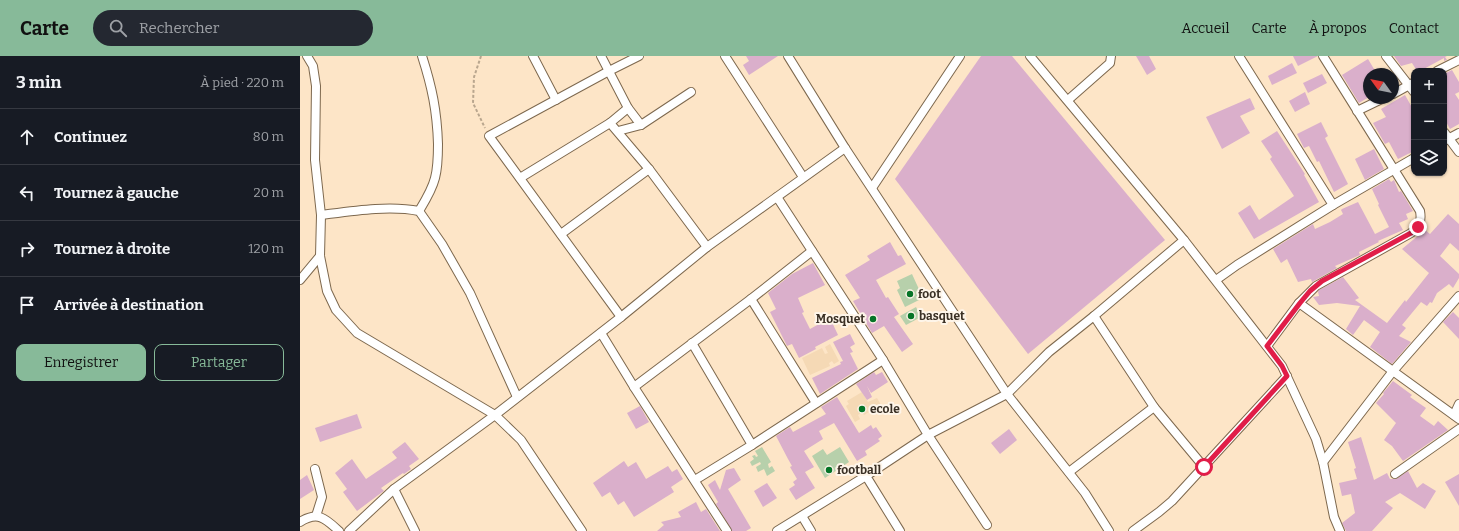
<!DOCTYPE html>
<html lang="fr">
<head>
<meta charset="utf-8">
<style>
	:root { --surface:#171b24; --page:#242831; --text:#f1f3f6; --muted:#9ea1a6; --line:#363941; --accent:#87ba99 }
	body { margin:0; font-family:Bitter,serif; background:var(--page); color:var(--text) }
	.controls { position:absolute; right:12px; top:12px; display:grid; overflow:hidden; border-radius:8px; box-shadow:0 1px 3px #0004 }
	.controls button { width:36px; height:36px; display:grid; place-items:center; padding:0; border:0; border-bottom:1px solid var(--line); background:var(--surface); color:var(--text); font:20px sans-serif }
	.compass { position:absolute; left:1063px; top:12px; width:36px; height:36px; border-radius:50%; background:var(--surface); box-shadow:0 1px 3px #0004; rotate:303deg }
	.stop { position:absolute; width:12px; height:12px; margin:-9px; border:3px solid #e11d48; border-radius:50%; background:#fff }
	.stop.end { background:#e11d48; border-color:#fff; box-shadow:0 1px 4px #0008 }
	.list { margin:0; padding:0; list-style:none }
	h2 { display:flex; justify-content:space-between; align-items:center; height:52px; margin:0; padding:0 16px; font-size:17px }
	h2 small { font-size:13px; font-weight:400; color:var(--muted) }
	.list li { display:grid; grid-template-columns:26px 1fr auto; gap:12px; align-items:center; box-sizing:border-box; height:56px; padding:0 16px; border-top:1px solid var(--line) }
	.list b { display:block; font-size:15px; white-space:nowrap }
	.list em { font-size:13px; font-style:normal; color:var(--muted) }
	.actions { display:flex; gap:8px; padding:12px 16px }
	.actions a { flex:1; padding:9px 0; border:1px solid var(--accent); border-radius:8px; text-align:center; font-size:14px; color:var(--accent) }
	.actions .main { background:var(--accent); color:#111 }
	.icon { flex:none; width:22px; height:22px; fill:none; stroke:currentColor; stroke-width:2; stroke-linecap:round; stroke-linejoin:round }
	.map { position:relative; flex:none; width:1159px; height:475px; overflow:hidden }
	header { display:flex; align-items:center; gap:24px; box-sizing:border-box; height:56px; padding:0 20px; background:var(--accent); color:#111 }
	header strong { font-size:19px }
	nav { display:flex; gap:22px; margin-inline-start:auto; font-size:14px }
	.search { width:280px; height:36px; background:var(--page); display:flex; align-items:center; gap:10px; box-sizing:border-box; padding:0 14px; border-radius:22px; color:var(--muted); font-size:15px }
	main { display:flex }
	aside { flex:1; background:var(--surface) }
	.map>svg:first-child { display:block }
	.built { fill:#f5d9b5 }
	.green { fill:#b7d0ab }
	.building { fill:#daafcb }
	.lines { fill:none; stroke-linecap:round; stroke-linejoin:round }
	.minor-casing { stroke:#7d684e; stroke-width:10 }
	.path { stroke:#b9a68e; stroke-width:2; stroke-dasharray:3 2; stroke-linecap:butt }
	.minor { stroke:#fff; stroke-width:8 }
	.route { stroke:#e11d48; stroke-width:5 }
	.poi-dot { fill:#057427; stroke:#fef5e9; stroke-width:1.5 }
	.labels { text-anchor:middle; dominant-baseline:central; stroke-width:4; stroke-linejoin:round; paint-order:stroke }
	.poi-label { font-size:12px; font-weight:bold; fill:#3a3025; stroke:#fef5e9; text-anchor:start }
</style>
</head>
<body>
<header>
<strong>Carte</strong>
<div class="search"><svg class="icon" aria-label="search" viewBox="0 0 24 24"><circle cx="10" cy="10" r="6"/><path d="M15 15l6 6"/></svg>Rechercher</div>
<nav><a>Accueil</a><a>Carte</a><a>À propos</a><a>Contact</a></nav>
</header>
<main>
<aside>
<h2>3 min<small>À pied · 220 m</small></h2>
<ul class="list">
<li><svg class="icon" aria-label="ahead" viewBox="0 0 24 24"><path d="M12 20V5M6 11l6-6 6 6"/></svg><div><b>Continuez</b></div><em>80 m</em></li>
<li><svg class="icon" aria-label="left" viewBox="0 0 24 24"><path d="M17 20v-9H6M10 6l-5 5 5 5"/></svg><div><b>Tournez à gauche</b></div><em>20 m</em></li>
<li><svg class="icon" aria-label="right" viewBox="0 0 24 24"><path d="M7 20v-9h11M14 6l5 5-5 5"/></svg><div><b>Tournez à droite</b></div><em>120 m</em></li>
<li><svg class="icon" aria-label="arrive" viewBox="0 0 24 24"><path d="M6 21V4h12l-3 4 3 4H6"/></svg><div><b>Arrivée à destination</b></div></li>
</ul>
<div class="actions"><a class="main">Enregistrer</a><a>Partager</a></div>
</aside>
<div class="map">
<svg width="1159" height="475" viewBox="0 0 1159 475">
	<rect width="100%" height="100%" fill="#fde5c7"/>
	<g class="built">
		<polygon points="530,288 539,305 534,308 532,305 529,307 530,310 510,319 502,302 522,292 525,298 528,297 525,291"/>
		<polygon points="562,336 568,346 577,342 581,349 564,359 562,356 558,359 560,363 555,366 546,350 549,348 547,345"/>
	</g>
	<g class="green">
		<polygon points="612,218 623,242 605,251 597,234 600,232 597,225"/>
		<polygon points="616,251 621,261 606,269 600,260"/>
		<polygon points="462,391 471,406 468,408 469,412 472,410 475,415 467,420 464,413 458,416 456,411 461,408 460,406 452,410 450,406 454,403 452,400 455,399 456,401 458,400 455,395"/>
		<polygon points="540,391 549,406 525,422 512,400 523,393 527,399"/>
	</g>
	<g class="building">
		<polygon points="446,0 478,0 449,19 443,9 449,5"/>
		<polygon points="681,0 712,0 865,184 728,298 595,123"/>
		<polygon points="836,0 849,0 856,13 847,19"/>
		<polygon points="993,0 1018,0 998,10"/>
		<polygon points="1094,0 1147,0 1145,1 1147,4 1144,5 1144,2 1120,15 1117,15 1112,7 1101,10"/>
		<polygon points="1068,3 1077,18 1069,18 1069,41 1059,47 1042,19"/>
		<polygon points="992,7 997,17 972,29 968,20"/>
		<polygon points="1152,14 1159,26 1159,36 1155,38 1159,44 1159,68 1150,73 1144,62 1144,18"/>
		<polygon points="1022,18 1027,27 1008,37 1003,27"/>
		<polygon points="1005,36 1010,48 995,56 989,45"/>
		<polygon points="1105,39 1114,55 1114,95 1098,103 1089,86 1085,88 1073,67 1086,61 1081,53"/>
		<polygon points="950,42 955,53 940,60 950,77 922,93 906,61"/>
		<polygon points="1021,66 1028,80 1025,82 1048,128 1034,136 1019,105 1017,106 1009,90 1004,92 997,78"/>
		<polygon points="977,75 1005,118 1004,119 1019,146 954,183 938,157 950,149 959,164 994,140 970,103 972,101 961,85"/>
		<polygon points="1074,93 1084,113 1065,124 1055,103"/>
		<polygon points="1089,123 1091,126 1094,124 1099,136 1101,135 1113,155 1106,158 1108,163 1099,167 1103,174 1078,185 1079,186 1059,196 1060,199 1035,210 1037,212 1012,226 1011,223 998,226 987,203 981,207 973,193 1013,168 1015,173 1030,166 1043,158 1041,154 1042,153 1058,146 1075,178 1089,171 1078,149 1079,148 1072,133"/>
		<polygon points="1148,158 1159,168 1159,195 1150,187 1140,200 1159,218 1159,222 1153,232 1149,228 1137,237 1132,247 1130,246 1127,250 1121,246 1102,269 1106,272 1099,280 1111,286 1092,308 1070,291 1080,276 1064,264 1053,279 1046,273 1060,250 1037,247 1019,249 1013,241 1019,240 1018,236 1019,234 1043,221 1059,242 1055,244 1087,267 1105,244 1106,246 1129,217 1102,193 1125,174 1130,178"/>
		<polygon points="590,186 598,200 601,199 606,208 576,224 586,242 588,241 599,258 594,261 613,288 602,296 584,270 572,277 553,245 560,242 545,219 570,204 567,200"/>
		<polygon points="513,207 525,229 498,242 504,256 502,257 510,273 530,262 538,279 515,291 516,293 499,302 492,288 487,290 470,256 476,253 468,237 492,218"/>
		<polygon points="1153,256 1159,262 1159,283 1143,266"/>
		<polygon points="550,278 555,288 550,291 553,296 550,297 558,313 520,338 512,322 541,308 540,306 543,305 533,286"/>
		<polygon points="574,316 576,319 582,316 588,326 571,337 567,330 572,341 567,344 556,328"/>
		<polygon points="1093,325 1112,339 1110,341 1126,352 1120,360 1134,370 1138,365 1148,374 1103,405 1092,390 1084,384 1096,367 1076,347 1084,338 1083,337"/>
		<polygon points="537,341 559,377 571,369 573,373 576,371 582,380 578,383 580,385 565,395 567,399 557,405 534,367 519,375 523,383 504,395 514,411 505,416 515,432 496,444 489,433 495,429 493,426 497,423 490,411 492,410 488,403 476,380 490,371 493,376 526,358 521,351"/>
		<polygon points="340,350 349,366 336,373 327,357"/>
		<polygon points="57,358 62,372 20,386 15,372"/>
		<polygon points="709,373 717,384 700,398 691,387"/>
		<polygon points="1061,381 1074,424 1087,417 1090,423 1096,423 1108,415 1117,432 1123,427 1136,435 1125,453 1100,437 1085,446 1093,452 1072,475 1046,475 1042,467 1055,457 1051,438 1042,440 1039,427 1057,423 1054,413 1056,412 1048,386"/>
		<polygon points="105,386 119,403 109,410 111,413 104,418 103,417 81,432 84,435 81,437 57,455 43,436 47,433 35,417 52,403 66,423 97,402 92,396"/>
		<polygon points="324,405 328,411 336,406 346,423 368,410 372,416 377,413 383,423 371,431 374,436 334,461 324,445 318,449 310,436 302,441 293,427"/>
		<polygon points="434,412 441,424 428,433 451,472 446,475 432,475 416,448 418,446 408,429 415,424 420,434 426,414"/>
		<polygon points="1159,418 1159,450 1145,426"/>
		<polygon points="7,419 14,434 0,443 0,424"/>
		<polygon points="467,427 477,442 463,451 454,435"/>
		<polygon points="396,446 401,456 406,453 420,475 357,475 364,469 361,466 381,461 378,456"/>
	</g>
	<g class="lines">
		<defs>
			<g id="minor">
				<polyline points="7,0 13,10 16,30 15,104 21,159 20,200 27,235 36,254 57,277 195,359 221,384 282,475"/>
				<polyline points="233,0 256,44"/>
				<polyline points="301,0 328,52 341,69"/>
				<polyline points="425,0 503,121"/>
				<polyline points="488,0 545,92 707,338 785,437 809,475"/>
				<polyline points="730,0 884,184 982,310 1016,383 1023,406 1034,461 1040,475"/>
				<polyline points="939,0 1033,149"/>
				<polyline points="1086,0 1114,36"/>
				<polyline points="1137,15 1159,4"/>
				<polyline points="1093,38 1113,27"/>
				<polyline points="768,44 810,7 811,0"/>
				<polyline points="1057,55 1084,42"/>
				<polyline points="310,67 349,113 407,191"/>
				<polyline points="318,75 341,69 391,36"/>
				<polyline points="1144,76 1159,96"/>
				<polyline points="1144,85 1159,77"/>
				<polyline points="220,122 310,67 328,52"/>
				<polyline points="572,132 660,0"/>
				<polyline points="477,141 583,304 628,379 687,469"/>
				<path d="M 119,155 C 125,145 132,134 135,122 C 138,111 138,100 138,88 C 137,55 132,31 122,0"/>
				<path d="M 21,159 C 52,155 89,149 119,155 L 142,188 L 170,237 L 217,341"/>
				<polyline points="261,178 349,113"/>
				<polyline points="0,224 20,200"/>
				<polyline points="916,224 937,209 1033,149 1114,102"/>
				<polyline points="451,243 516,347"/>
				<polyline points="999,247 1159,363"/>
				<polyline points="794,260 854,351 904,411"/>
				<polyline points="321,261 189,80 309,15 339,0"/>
				<polyline points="301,277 334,331 427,475"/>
				<polyline points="392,287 452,389"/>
				<path d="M 967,290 L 999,247 L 1016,230 L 1111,177 C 1119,170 1122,166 1120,155 L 1023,0"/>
				<polyline points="334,331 451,243 512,195"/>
				<polyline points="1154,359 1159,348"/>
				<polyline points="1023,406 1093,315 1159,240"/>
				<polyline points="15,413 22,441 16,460"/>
				<polyline points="769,416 854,351"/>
				<polyline points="1095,418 1159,373"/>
				<polyline points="566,420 600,475"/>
				<polyline points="395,424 452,389 583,304"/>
				<polyline points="94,433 115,475"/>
				<polyline points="502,460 511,475"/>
				<path d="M 0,466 C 18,455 25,462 39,475"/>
				<polyline points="49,475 94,433 195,359 321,261 407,191 545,92"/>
				<polyline points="477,475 566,420 628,379 707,338 749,296 794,260 884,184"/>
				<polyline points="833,475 859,456 872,445 987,320"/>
			</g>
		</defs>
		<use href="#minor" class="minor-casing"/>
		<polyline class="path" points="181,0 174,21 173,47 185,72"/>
		<use href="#minor" class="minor"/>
	</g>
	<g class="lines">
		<polyline class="route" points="904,411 987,320 982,310 967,290 1000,247 1010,235 1022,225 1111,177 1118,171"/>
	</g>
	<g class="poi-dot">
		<circle cx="610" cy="238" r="4"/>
		<circle cx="611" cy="260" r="4"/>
		<circle cx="573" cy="263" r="4"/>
		<circle cx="562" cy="353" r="4"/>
		<circle cx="529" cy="414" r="4"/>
	</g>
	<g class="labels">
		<g class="poi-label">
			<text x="618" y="238">foot</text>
			<text x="619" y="260">basquet</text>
			<text x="565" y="263" text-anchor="end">Mosquet</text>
			<text x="570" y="353">ecole</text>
			<text x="537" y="414">football</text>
		</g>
	</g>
</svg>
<div class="controls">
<button>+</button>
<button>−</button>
<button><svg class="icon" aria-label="layers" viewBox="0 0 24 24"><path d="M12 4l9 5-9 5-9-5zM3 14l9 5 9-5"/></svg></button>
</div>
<svg class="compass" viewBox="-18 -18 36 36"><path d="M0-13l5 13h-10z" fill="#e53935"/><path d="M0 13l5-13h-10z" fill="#9ea1a6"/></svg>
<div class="stop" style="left:904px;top:411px"></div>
<div class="stop end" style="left:1118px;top:171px"></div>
</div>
</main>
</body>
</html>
